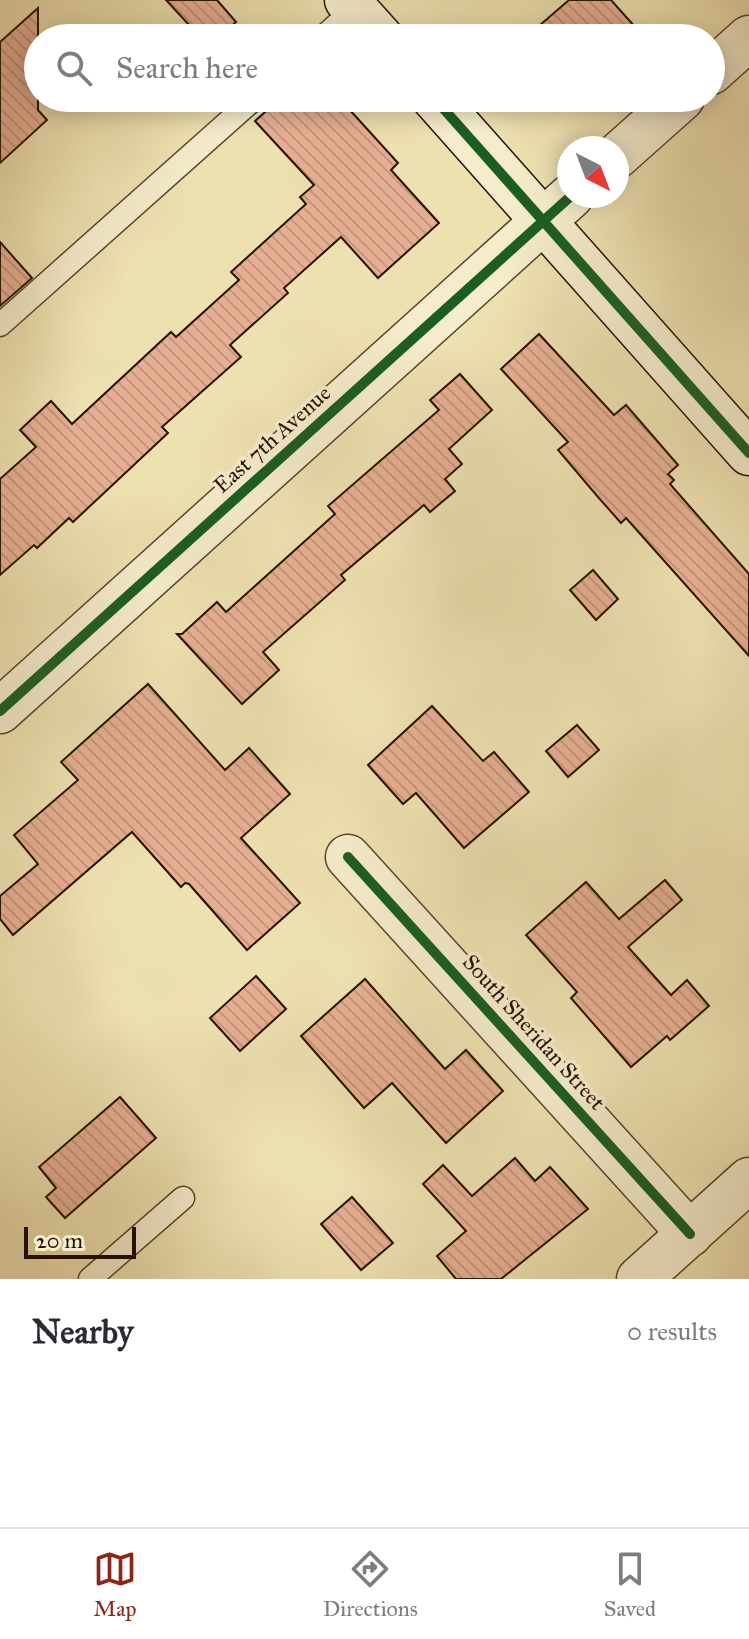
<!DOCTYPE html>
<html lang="en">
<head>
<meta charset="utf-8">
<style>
	:root { --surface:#fff; --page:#f7f7f7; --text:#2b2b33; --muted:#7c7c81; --line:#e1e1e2; --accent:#8f2418 }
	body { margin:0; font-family:"IM FELL Great Primer",serif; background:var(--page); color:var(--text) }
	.compass { position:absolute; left:557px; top:136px; width:72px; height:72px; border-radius:50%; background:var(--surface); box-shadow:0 4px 20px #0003; rotate:138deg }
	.scale { position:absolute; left:24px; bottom:20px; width:112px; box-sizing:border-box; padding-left:8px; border:4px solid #271200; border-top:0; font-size:22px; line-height:28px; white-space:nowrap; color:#271200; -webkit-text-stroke:6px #f4eccc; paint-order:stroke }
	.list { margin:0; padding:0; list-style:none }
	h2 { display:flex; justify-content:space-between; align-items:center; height:104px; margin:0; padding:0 32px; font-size:34px }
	h2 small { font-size:26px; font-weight:400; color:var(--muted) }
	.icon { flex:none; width:44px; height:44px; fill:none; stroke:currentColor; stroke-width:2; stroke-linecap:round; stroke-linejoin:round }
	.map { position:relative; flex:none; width:749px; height:1279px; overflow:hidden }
	.search { position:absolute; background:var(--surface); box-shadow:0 4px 20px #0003; left:24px; right:24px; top:24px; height:88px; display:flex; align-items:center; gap:20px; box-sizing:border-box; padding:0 28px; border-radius:44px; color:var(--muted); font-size:30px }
	.sheet { height:248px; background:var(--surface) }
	nav { display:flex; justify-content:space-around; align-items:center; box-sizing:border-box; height:112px; border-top:2px solid var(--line); background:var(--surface); font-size:22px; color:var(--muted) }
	nav a { display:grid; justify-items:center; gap:4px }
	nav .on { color:var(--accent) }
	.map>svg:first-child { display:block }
	.building { fill:url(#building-back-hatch); stroke:#271200; stroke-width:2 }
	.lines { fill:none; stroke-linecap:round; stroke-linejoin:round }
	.lane-casing { stroke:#59462c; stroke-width:25 }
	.street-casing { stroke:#59462c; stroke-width:47 }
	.secondary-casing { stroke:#271200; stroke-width:47 }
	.lane { stroke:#f4eccc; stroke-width:22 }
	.street { stroke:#f4eccc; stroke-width:44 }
	.secondary { stroke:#f4eccc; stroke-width:44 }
	.cycleway-casing { stroke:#f4eccc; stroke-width:15 }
	.cycleway { stroke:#1b5e20; stroke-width:10 }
	.labels { text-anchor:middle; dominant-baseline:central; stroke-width:7; stroke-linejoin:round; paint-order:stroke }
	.street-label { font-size:22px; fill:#271200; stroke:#f4eccc }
</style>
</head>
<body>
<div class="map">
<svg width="749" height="1279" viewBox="0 0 749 1279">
	<defs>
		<pattern id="building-back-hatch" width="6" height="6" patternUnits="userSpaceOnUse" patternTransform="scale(2)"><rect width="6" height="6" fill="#e6af93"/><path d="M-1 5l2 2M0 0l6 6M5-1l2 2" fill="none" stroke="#c5967d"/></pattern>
	</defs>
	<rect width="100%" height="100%" fill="#eee1b0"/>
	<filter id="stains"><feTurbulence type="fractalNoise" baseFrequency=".0025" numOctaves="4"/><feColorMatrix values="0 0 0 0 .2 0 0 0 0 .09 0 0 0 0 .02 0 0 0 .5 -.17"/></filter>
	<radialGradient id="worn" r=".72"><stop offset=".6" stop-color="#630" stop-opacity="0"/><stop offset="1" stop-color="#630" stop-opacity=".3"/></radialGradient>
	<g class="building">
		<polygon points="166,0 217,0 236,22 218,38 201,38"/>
		<polygon points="569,0 611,0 645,38 525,38"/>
		<polygon points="38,8 38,110 47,120 0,163 0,42"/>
		<polygon points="281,98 339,98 398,163 391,170 439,223 378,278 341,237 284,288 288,293 230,345 241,357 162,427 168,433 73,522 69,518 37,548 34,545 0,575 0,479 36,447 20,430 51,401 72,424 171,332 176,337 239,280 231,272 306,204 300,197 314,185 255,121"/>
		<polygon points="0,242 32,278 0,306"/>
		<polygon points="539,334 614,415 626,405 678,465 668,474 674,480 670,484 749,574 749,656 626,518 621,523 598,497 558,450 568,442 501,369"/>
		<polygon points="460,374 492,410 449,449 462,464 445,479 455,491 430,512 424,505 341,575 345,580 263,652 279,670 242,704 177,634 182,634 217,602 226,612 335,514 328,506 439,410 430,400"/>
		<polygon points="593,570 618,599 596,620 570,590"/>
		<polygon points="148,684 225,770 249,748 290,794 241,838 300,903 247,950 189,884 185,883 181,887 132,832 13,935 0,919 0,896 38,864 14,835 78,780 61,762"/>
		<polygon points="432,706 483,761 494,752 529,792 464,848 416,793 403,804 368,765"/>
		<polygon points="577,725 599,750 568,777 546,751"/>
		<polygon points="665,880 682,900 628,947 671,995 687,980 709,1006 670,1040 667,1036 631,1067 571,998 577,992 526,935 586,882 619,919"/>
		<polygon points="256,976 286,1009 240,1051 210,1018"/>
		<polygon points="365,979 445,1069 466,1050 503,1091 446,1143 392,1083 364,1108 301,1036"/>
		<polygon points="120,1097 156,1138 65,1218 46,1197 56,1188 39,1167"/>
		<polygon points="515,1158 535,1181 550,1167 588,1209 501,1279 456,1279 437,1256 466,1231 423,1184 443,1165 472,1196"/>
		<polygon points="352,1197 393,1243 361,1270 321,1224"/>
	</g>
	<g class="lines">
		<defs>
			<g id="lane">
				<polyline points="322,38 361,3"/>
				<polyline points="0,325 255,98"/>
				<polyline points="90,1279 183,1198"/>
			</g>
			<g id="street">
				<polyline points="711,72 749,38"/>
				<polyline points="617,156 682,98"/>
				<polyline points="0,711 571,196"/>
				<polyline points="348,857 690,1234"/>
				<polyline points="639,1279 749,1180"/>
			</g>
			<g id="secondary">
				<polyline points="347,0 381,38"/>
				<polyline points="434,98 749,453"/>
			</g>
		</defs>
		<use href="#lane" class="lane-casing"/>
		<use href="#street" class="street-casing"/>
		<use href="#secondary" class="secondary-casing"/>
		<use href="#lane" class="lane"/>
		<use href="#street" class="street"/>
		<use href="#secondary" class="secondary"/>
		<defs>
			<g id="cycleway">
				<polyline points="434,98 749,453"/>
				<polyline points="0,711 571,196"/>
				<polyline points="348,857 690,1234"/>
			</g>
		</defs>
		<use href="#cycleway" class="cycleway-casing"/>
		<use href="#cycleway" class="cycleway"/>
	</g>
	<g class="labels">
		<g class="street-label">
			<text transform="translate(272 439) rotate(-42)">East 7th Avenue</text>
			<text transform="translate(534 1032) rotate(48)">South Sheridan Street</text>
		</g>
	</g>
	<rect width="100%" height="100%" filter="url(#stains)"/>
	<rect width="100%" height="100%" fill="url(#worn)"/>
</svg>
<svg class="compass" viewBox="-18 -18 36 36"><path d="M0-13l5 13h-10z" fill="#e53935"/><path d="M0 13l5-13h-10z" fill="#7c7c81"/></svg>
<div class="scale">20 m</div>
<div class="search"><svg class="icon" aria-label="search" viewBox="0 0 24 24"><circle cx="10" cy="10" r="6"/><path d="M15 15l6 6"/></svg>Search here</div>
</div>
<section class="sheet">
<h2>Nearby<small>0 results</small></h2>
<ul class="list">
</ul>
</section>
<nav>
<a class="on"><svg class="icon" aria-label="map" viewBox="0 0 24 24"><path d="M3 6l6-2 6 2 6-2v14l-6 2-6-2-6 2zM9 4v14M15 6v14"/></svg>Map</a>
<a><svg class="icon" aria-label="directions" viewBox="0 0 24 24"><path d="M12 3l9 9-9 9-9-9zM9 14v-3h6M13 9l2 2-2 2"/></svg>Directions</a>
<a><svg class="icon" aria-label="saved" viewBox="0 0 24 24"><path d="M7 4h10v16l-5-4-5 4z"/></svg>Saved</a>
</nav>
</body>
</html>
